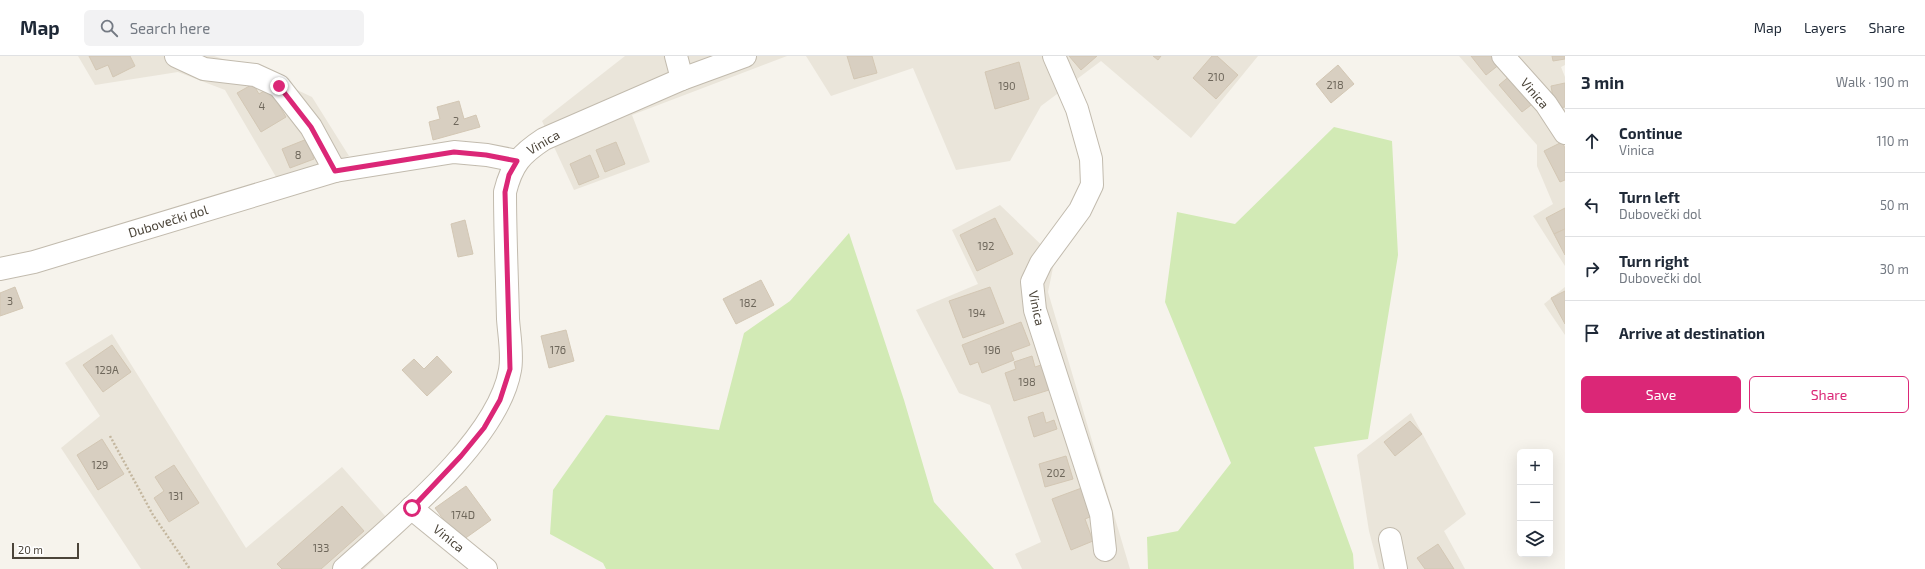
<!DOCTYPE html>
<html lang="en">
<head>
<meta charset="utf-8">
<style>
	:root { --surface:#fff; --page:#f2f2f3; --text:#1f2937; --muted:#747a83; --line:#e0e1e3; --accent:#db2777 }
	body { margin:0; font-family:"Exo 2",sans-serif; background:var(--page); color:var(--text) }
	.controls { position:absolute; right:12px; bottom:12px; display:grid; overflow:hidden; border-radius:6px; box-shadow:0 4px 16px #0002 }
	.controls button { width:36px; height:36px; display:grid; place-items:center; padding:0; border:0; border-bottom:1px solid var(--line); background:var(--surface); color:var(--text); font:20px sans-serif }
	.scale { position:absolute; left:12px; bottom:10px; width:67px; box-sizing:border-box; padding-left:4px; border:2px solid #4b4439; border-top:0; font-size:11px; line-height:14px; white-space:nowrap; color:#4b4439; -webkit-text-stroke:3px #fff; paint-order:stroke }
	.stop { position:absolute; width:12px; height:12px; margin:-9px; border:3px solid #db2777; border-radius:50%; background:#fff }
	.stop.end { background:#db2777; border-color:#fff; box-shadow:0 1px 4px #0008 }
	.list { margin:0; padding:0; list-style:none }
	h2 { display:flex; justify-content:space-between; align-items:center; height:52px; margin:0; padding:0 16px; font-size:17px }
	h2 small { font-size:13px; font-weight:400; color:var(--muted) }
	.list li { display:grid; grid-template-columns:26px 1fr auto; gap:12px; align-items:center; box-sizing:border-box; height:64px; padding:0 16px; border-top:1px solid var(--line) }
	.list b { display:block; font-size:15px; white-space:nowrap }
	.list p { margin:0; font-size:13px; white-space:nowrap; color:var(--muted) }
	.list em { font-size:13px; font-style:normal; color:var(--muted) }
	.actions { display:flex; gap:8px; padding:12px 16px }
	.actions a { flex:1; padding:9px 0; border:1px solid var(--accent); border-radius:6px; text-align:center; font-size:14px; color:var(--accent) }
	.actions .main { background:var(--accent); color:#fff }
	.icon { flex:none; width:22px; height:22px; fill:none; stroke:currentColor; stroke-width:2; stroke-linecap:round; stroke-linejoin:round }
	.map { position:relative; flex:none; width:1565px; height:513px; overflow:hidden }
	header { display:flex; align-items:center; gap:24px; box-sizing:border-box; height:56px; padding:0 20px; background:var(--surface); border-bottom:1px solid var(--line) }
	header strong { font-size:19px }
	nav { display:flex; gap:22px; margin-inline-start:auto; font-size:14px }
	.search { width:280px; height:36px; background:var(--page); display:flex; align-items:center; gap:10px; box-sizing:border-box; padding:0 14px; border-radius:6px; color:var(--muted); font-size:15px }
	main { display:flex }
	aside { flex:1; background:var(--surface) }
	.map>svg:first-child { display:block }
	.residential { fill:#eae5da }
	.green { fill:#d2eab5 }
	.building { fill:#d8cfc1; stroke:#d3c7b4 }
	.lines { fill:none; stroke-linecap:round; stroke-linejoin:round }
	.minor-casing { stroke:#c2bbae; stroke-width:24 }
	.path { stroke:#c4b79f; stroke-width:2.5; stroke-dasharray:2 2; stroke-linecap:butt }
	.minor { stroke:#fff; stroke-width:22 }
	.route { stroke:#db2777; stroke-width:5 }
	.labels { text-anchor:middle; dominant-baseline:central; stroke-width:4; stroke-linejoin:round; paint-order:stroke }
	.number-label { font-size:11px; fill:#6e675b }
	.street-label { font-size:13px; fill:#4b4439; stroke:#fff }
</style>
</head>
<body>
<header>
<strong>Map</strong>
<div class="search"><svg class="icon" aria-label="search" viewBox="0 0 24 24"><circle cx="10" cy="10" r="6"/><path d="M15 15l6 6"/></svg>Search here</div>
<nav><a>Map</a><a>Layers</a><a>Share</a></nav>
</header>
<main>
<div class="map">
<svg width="1565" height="513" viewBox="0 0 1565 513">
	<rect width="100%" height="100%" fill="#f6f3ec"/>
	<g class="residential">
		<polygon points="78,0 214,0 250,12 312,41 349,100 276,121 225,34 178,16 95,29"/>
		<polygon points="625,0 787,0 632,59 650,106 574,134 542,65"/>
		<polygon points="806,0 1258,0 1191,82 1101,5 1041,50 1010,105 956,114 913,12 831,40"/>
		<polygon points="1459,0 1565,0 1565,9 1561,11 1565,21 1565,210 1533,160 1553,148 1537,110 1537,89"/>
		<polygon points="1000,149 1055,202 1048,236 1130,513 1022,513 1015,498 1041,486 990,349 959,337 916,254 978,228 952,174"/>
		<polygon points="1565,231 1565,279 1544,248"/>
		<polygon points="112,278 246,492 342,411 401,478 364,513 141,513 61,392 100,360 65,307"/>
		<polygon points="1411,357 1466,458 1444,475 1465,513 1379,513 1369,475 1357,399"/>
	</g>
	<g class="green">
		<polygon points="1334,71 1392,85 1398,199 1368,383 1314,391 1353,498 1354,513 1148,513 1147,481 1178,475 1231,407 1165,246 1177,156 1235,168"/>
		<polygon points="849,177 904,344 934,446 994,513 606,513 603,507 550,478 553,434 606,359 719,374 744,277 790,245"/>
	</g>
	<g class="building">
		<polygon points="89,0 130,0 135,10 113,21 108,9 96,14"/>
		<polygon points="847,0 872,0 877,17 854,23"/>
		<polygon points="1069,0 1097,0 1081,14"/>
		<polygon points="1153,0 1161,0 1158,4"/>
		<polygon points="1212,0 1217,0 1238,19 1216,43 1193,22"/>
		<polygon points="1471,0 1493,0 1500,8 1486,19"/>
		<polygon points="1552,0 1565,0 1565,3 1553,5"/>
		<polygon points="1019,6 1029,43 995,53 985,16"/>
		<polygon points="1338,9 1354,28 1331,47 1316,28"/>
		<polygon points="1512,18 1535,46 1522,56 1499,29"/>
		<polygon points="1565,27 1565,51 1555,53 1551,30"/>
		<polygon points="253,28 259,38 269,32 286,61 261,76 237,37"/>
		<polygon points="459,45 464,63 476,59 480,71 433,84 429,66 440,63 437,51"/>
		<polygon points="307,83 314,103 290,112 282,93"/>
		<polygon points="616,86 625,108 605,116 596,94"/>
		<polygon points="1562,86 1565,92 1565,124 1560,126 1544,95"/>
		<polygon points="590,99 599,121 579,129 570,108"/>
		<polygon points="1565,152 1565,173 1554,178 1546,162"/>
		<polygon points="995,162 1013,198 977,215 960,179"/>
		<polygon points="465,164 473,198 458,201 451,168"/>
		<polygon points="1565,173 1565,199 1554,178"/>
		<polygon points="761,224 774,249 736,268 723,243"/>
		<polygon points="15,231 23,252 0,260 0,237"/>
		<polygon points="990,231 1004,267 963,282 949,245"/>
		<polygon points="1565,235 1565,268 1551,242"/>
		<polygon points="1021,266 1030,289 1011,296 1014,304 982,317 978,306 970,309 962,289"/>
		<polygon points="566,274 574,305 549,312 541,280"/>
		<polygon points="112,289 131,316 103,336 83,309"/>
		<polygon points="437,300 452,316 427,340 402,314 414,303 424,313"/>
		<polygon points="1032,300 1035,311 1041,309 1049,334 1014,345 1005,317 1016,313 1014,306"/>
		<polygon points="1043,356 1046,367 1054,364 1057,373 1034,381 1028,361"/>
		<polygon points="1410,365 1422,378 1395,400 1384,386"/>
		<polygon points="102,383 124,418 98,434 77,399"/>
		<polygon points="1066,400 1073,423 1045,431 1039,408"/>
		<polygon points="174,409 199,447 169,466 154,442 164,435 155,421"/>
		<polygon points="466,430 491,464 460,486 435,452"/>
		<polygon points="1087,430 1097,458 1085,463 1093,485 1071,494 1052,443"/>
		<polygon points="342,450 364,475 321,513 282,513 277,508"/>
		<polygon points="1438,488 1454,513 1425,513 1417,502"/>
	</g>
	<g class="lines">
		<defs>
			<g id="minor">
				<polyline points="176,0 204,13 255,19 279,30 311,71 335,115"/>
				<polyline points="676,0 682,23"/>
				<polyline points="1054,0 1077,53 1091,103 1092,129 1080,154 1041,207 1032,226 1035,254 1101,458 1105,494"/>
				<polyline points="1503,0 1546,48 1565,77"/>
				<polyline points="0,213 34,206 335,115 454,96 487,99 517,105"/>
				<polyline points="411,452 486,513"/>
				<polyline points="1390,483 1396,513"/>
				<path d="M 344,513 C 396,466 498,384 510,314 C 513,299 509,278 508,263 C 507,220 505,178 505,136 C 512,108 521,98 544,83 L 682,23 L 745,0"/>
			</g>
		</defs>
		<use href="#minor" class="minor-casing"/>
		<polyline class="path" points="110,380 153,459 190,513"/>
		<use href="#minor" class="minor"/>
	</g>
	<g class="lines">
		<polyline class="route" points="279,30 311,71 335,115 454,96 486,99 517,105 509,119 505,136 510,313 500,344 484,372 461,400 412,452"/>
	</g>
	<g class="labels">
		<g class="number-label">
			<text x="1216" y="20">210</text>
			<text x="1335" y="28">218</text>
			<text x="1007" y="29">190</text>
			<text x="262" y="49">4</text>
			<text x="456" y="64">2</text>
			<text x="298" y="98">8</text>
			<text x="986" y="189">192</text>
			<text x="10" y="244">3</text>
			<text x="748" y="246">182</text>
			<text x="977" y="256">194</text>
			<text x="558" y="293">176</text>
			<text x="992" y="293">196</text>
			<text x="107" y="313">129A</text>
			<text x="1027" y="325">198</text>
			<text x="100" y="408">129</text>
			<text x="1056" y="416">202</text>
			<text x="176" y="439">131</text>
			<text x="463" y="458">174D</text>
			<text x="321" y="491">133</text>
		</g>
		<g class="street-label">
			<text transform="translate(1535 37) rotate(50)">Vinica</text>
			<text transform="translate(543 86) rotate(-30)">Vinica</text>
			<text transform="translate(168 165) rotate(-17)">Dubovečki dol</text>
			<text transform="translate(1037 252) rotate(78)">Vinica</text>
			<text transform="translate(449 482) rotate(39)">Vinica</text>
		</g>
	</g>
</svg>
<div class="controls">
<button>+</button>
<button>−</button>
<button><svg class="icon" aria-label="layers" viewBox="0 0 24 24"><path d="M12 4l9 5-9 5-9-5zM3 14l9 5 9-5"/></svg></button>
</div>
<div class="scale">20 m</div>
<div class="stop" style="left:412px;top:452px"></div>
<div class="stop end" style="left:279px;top:30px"></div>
</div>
<aside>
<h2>3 min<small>Walk · 190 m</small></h2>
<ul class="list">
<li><svg class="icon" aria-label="ahead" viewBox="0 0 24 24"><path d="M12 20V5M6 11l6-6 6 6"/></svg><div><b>Continue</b><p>Vinica</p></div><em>110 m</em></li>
<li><svg class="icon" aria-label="left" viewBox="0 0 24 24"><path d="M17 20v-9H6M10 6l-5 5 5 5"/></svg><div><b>Turn left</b><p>Dubovečki dol</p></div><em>50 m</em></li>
<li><svg class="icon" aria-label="right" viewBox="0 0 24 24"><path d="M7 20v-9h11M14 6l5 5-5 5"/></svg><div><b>Turn right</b><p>Dubovečki dol</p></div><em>30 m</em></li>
<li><svg class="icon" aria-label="arrive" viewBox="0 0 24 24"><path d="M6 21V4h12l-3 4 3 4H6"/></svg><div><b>Arrive at destination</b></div></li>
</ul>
<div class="actions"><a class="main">Save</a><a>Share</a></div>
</aside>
</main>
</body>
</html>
